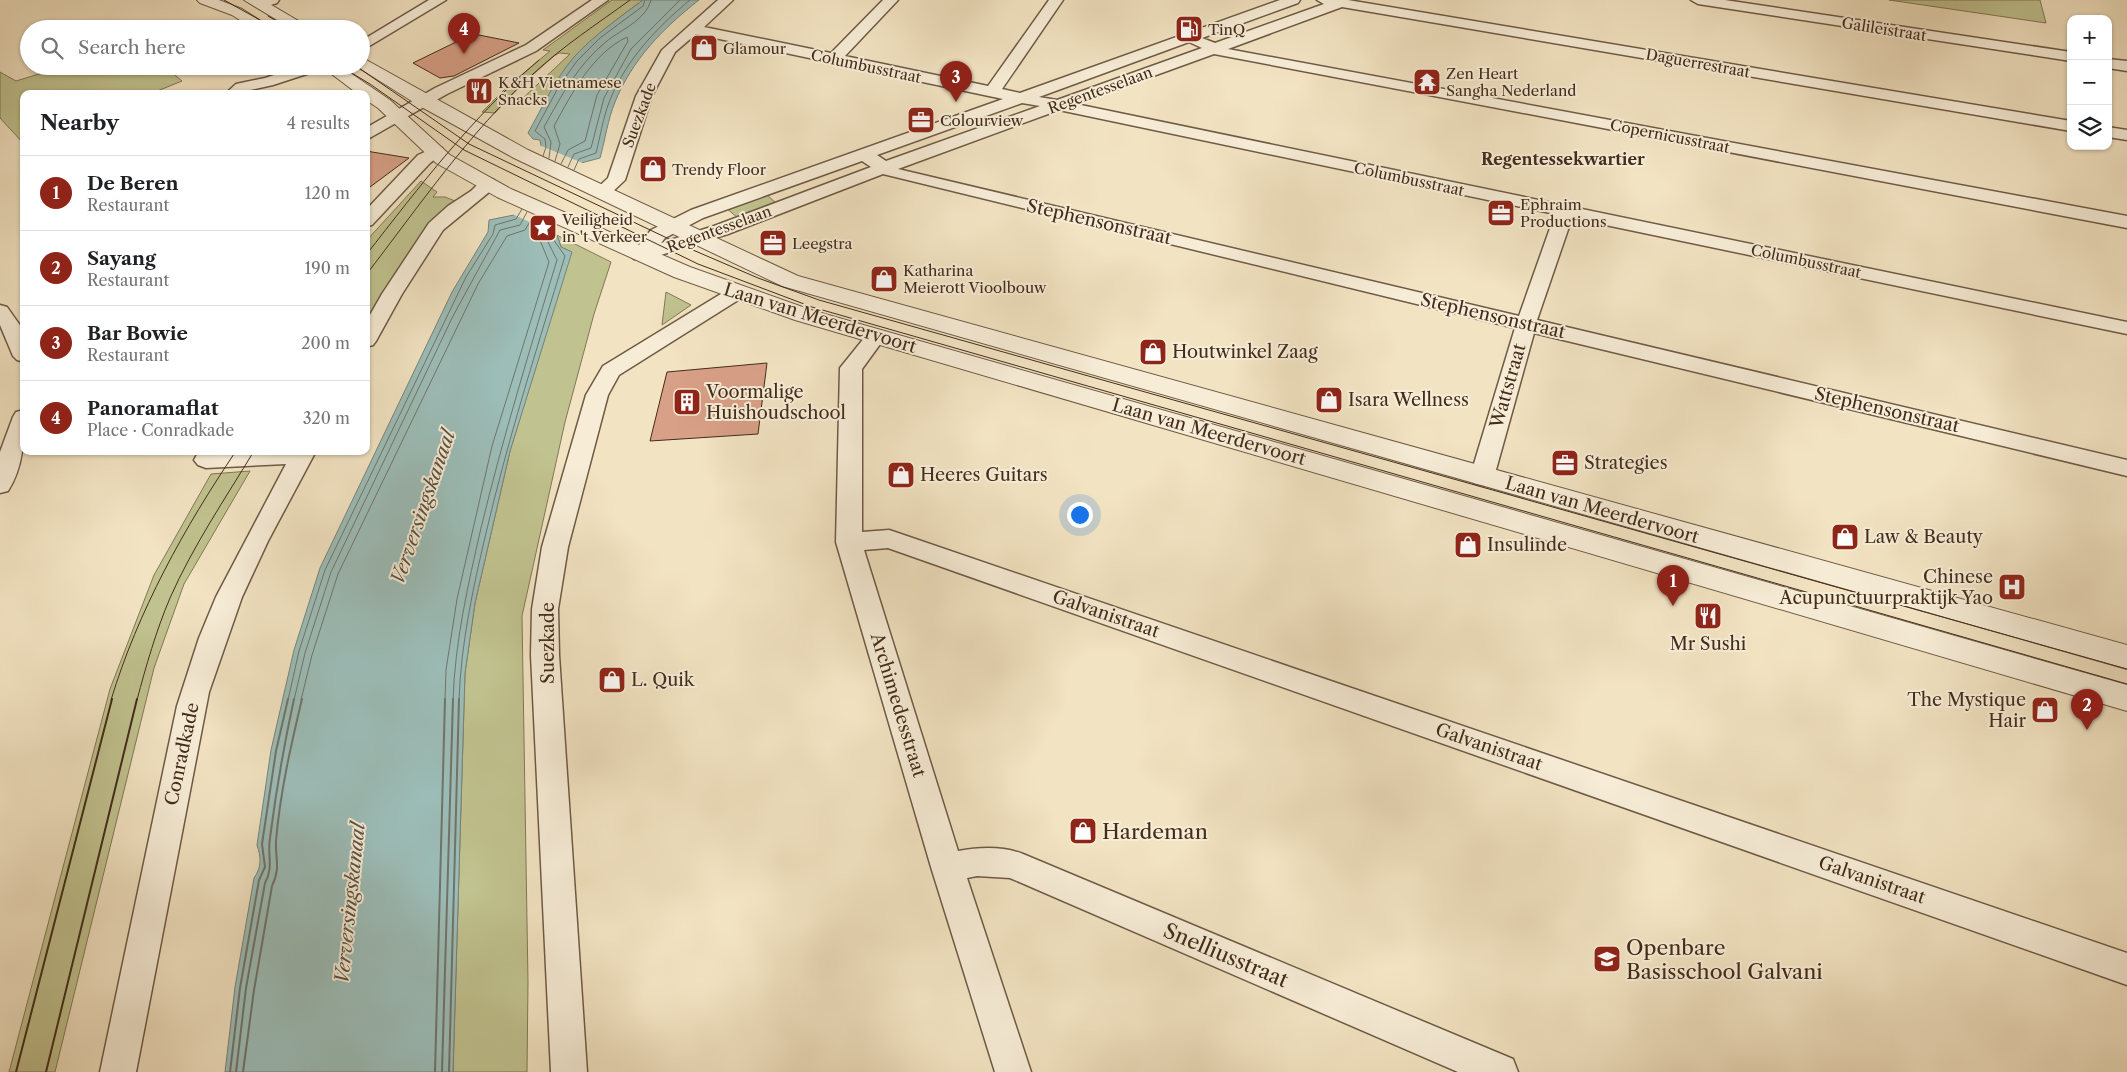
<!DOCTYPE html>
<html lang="en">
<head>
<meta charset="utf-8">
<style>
	:root { --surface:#fff; --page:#f2f2f2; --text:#202124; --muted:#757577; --line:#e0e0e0; --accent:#8f2418 }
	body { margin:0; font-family:"Libre Caslon Text",serif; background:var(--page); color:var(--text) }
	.controls { position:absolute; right:15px; top:15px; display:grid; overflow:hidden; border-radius:10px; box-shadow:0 1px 4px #0004 }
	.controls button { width:45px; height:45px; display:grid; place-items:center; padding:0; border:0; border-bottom:1px solid var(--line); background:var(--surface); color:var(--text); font:25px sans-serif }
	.you { position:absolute; left:1079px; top:514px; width:18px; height:18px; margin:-12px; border:4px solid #fff; border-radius:50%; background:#1a73e8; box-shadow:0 0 0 8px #1a73e833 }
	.badge { display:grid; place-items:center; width:32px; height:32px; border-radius:50%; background:var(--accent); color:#fff; font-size:16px; font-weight:700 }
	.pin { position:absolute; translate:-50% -41px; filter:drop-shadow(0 1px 2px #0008) }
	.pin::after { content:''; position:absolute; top:26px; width:18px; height:15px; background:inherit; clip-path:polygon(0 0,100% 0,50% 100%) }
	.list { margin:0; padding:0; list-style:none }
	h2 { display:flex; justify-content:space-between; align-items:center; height:65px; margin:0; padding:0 20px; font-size:21px }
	h2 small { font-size:16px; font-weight:400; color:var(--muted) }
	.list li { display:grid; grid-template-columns:32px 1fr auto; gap:15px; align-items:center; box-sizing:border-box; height:75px; padding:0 20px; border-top:1px solid var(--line) }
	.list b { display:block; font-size:19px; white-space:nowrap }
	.list p { margin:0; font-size:16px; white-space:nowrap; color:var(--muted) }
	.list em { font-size:16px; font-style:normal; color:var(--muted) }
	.icon { flex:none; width:28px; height:28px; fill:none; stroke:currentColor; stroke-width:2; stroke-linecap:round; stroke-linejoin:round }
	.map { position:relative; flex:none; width:2127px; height:1072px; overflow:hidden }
	.search { position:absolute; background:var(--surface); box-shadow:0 1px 4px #0004; left:20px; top:20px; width:350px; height:55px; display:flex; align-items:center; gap:12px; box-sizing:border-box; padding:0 18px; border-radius:28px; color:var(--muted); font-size:19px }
	.panel { position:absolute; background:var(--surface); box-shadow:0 1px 4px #0004; left:20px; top:90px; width:350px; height:365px; border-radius:10px }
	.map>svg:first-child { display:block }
	.green { fill:#c0c28f; stroke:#827755 }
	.water { fill:#9cbdb8; stroke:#788379 }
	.pier { fill:#f2e3c2 }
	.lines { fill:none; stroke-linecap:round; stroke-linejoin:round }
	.shore-far1 { stroke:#70746a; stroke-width:1 }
	.shore { stroke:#70746a; stroke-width:2 }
	.building { fill:#d8a087; stroke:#432c1b }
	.minor-casing { stroke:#6f5a45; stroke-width:3 }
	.tertiary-casing { stroke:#6f5a45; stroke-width:2 }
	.minor { fill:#f7edd7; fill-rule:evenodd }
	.tertiary { fill:#f7edd7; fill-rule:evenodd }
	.tram-far1 { stroke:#432c1b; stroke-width:1 }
	.tram { stroke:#432c1b; stroke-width:2 }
	.labels { text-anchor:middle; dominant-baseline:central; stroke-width:4; stroke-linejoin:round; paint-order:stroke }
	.far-poi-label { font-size:15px; fill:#432c1b; stroke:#f7edd7; text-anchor:start }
	.far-street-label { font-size:15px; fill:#432c1b; stroke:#f7edd7 }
	.far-neighbourhood-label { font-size:16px; font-weight:bold; fill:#432c1b; stroke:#f7edd7 }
	.street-label { font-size:18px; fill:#432c1b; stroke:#f7edd7 }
	.poi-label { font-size:18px; fill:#432c1b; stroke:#f7edd7; text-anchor:start }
	.water-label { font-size:19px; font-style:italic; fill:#595042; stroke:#f7edd7 }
	.near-poi-label { font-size:21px; fill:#432c1b; stroke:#f7edd7; text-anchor:start }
	.near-street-label { font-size:21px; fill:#432c1b; stroke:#f7edd7 }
</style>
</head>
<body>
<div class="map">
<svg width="2127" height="1072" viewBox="0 0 2127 1072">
	<rect width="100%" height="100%" fill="#f2e3c2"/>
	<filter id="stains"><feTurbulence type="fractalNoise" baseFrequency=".004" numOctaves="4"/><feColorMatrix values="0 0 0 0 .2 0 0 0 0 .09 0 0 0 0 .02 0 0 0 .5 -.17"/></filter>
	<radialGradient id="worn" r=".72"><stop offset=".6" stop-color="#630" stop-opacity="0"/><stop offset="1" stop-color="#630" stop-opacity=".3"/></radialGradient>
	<g class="green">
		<path d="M 612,0 L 643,0 C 602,30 574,51 549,96 L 522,99 L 570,54 L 559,53 L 554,56 L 519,87 L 495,113 L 482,112 L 507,87 L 550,51 L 543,50 Z"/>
		<polygon points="1889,0 2040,0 2046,23"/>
		<polygon points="65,66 164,66 182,81 150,94 24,94 24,144 0,118 0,72 16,81"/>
		<path d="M 421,181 L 437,192 L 433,197 L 445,197 L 455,201 C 425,220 386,294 366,326 L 366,241 Z"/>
		<polygon points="766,194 777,204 738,218 726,208"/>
		<polygon points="557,235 611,262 594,314 565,422 522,616 528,982 527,1072 453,1072 465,673 475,603 510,451 571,252 561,247"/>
		<polygon points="666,292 691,305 662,325"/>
		<polygon points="250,471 184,584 154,668 55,1072 9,1072 110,689 154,575 211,474"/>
	</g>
	<path class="water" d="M 643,0 L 699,0 C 663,28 632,60 615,102 C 608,119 605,140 600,158 L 581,163 L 557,235 L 561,247 L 572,252 L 510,451 L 475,603 L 465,673 L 453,1072 L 225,1072 L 235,987 L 254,878 C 262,867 261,857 257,845 L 271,750 L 294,650 L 320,568 L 452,292 L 488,232 L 489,220 L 514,215 L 541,146 L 540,140 L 533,139 L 528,133 C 542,108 555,79 574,57 C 594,35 619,18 643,0 Z"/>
	<polygon class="pier" points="539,145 585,164 560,236 510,213 512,213"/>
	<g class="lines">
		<g class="shore-far1">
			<polyline points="543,156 546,147 545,139 535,131 559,86 577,61 600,38 643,6 645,0"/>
			<path d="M 549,158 L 551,142 L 544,127 C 561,96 579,63 607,41 C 622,29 646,20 651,0"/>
			<path d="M 555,161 L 560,144 L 554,126 C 572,93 592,54 627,37 L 628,41 L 597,95 L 585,141 L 568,150 L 561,164"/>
			<polyline points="568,167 574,154 591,148 604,98 631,49 680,0"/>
			<path d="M 574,170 L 579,159 L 596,153 C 600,138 602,123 607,108 C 622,64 655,29 690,0"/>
			<polyline points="288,700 299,651 325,570 466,277 493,234 495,225 516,219 522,209"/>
			<polyline points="294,700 305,653 331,572 453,316 500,230 520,225 527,212"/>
			<polyline points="301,700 312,655 338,574 478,284 507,236 525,230 534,215"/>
			<polyline points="445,700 446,670 457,599 492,446 549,262 539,238 543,219"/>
			<path d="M 453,700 C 455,641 468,585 481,528 C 503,437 530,349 557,260 L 548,242 L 549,222"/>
			<path d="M 459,700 C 461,643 473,588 486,533 C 508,439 537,348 565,256 L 553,239 L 555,225"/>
		</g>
		<g class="shore">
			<polyline points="230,1072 240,988 259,880 265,867 262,844 276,751 288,699"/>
			<path d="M 236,1072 L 246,988 L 265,883 C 274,867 267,855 270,838 C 276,791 284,745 294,699"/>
			<path d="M 243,1072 L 254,990 L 272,886 C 281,867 275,859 276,841 C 280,793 291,745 302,699"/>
			<polyline points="435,1072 445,699"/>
			<polyline points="442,1072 453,699"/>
			<polyline points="449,1072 459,699"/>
		</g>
	</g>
	<g class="building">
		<polygon points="479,35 519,43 454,76 440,78 413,63 456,42 461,44"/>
		<polygon points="366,151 409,158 366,190"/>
		<polygon points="767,363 758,434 650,441 667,372"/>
	</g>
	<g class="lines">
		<defs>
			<g id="minor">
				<polygon points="259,0 279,0 277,3 261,8 254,4"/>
				<polygon points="429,0 446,0 361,51 361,41"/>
				<polygon points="592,0 608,0 536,51 447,94 366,140 366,128 435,88 526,45"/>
				<path d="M 718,0 L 733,0 L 704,27 L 831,53 L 883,0 L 898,0 L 845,56 L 988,86 L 1049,0 L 1063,0 L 1002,89 L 1020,93 L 1280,0 L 1300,0 L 1298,3 L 1202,38 L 1215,43 L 1324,4 L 1317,0 L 1348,0 L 2071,121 L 2071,131 L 1342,7 L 1228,49 L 2127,216 L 2127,228 L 1214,54 L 1076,104 L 2127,322 L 2127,334 L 1572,218 L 1537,320 L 2127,460 L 2127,476 L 1534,333 L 1494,477 L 1490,483 L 1482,485 L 1474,483 L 1470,477 L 1515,328 L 883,174 L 728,234 L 648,259 L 634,259 L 631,255 L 651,230 L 691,210 L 1003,99 L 696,34 L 675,52 L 652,96 L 625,180 L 608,196 L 596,196 L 593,192 L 608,178 L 636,96 L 662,50 ZM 1189,42 L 1202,48 L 1057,100 L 1039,97 ZM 1022,103 L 1040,106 L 886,161 L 877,155 ZM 1059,110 L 1555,214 L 1519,316 L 898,169 ZM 862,161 L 871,167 L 714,226 L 661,243 L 665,238 L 703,218 Z"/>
				<polygon points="1691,0 1725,0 2071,52 2071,61 1698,4"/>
				<polygon points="2108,59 2127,61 2127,71 2108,68"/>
				<polygon points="301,66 324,66 322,69 273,85 246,91 243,94 225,94 236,84 265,78"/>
				<polygon points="2108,127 2127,130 2127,140 2108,137"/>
				<polygon points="436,147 442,148 444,152 430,163 372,225 366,226 366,210 418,155"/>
				<polygon points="488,179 494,180 497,184 494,188 443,230 402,294 376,341 373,345 366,347 366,322 382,294 429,223 448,206 471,191 482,180"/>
				<polygon points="736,287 743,289 746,293 743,297 619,375 608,395 568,547 558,609 559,655 587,1072 551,1072 531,655 532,609 542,547 586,395 603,366 729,289"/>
				<polygon points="0,305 7,307 24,331 24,362 17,360 13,356 0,325"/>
				<path d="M 876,330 L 883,332 L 886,336 L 862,369 L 862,532 L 889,530 L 898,533 L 2127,953 L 2127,985 L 888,548 L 864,550 L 958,851 C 980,847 1003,846 1023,854 L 1513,1059 L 1518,1072 L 1458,1072 L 1010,878 L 977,876 L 967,878 L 1031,1072 L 995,1072 L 931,867 L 836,542 L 840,368 L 869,332 Z"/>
				<path d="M 24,410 C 24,438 24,466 8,491 L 0,493 L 0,452 L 13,417 L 16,412 Z"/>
				<polygon points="199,451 316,451 268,541 242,597 209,692 136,1072 100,1072 177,706 199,638 216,597 286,464 206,468 198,465 194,460"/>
			</g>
			<g id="tertiary">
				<polygon points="197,0 219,0 242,9 273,29 254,29 232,15 200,3"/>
				<polygon points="244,0 263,0 312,29 292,29"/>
				<polygon points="361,57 528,150 798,276 2127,645 2127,669 782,286 514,158 418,105 356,66 361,66"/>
				<polygon points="321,66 340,66 390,100 450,155 511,189 690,267 811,310 2127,685 2127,711 795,320 674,277 497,197 436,163 378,108 366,100 366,94 358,94"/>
			</g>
		</defs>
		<use href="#minor" class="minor-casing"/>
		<use href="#tertiary" class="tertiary-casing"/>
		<use href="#minor" class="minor"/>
		<use href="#tertiary" class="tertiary"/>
		<g class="tram-far1">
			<polyline points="224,0 276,29"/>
			<polyline points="268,16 290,29"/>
			<polyline points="340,66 370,84 464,150 698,264 812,307 2127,684"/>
			<polyline points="356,66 469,144 686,247 758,278 819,300 2127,669"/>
			<path d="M 366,255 C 420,186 472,117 539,60"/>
			<path d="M 366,275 C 419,206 469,133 533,74 C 563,46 597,24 630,0"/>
			<path d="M 111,700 C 138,611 184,528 236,451"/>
			<path d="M 137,700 C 146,666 156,631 170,598 C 193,546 225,499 254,451"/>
		</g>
		<g class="tram">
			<polyline points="16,1072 112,699"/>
			<polyline points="46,1072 137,699"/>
		</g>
	</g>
	<defs>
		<symbol id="fuel-square" viewBox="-11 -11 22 22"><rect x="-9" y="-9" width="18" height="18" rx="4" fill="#8f2418" stroke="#f7edd7"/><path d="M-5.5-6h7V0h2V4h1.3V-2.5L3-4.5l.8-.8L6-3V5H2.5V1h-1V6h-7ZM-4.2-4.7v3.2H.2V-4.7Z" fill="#fff"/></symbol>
		<symbol id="shop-square" viewBox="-11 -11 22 22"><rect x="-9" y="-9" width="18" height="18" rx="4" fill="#8f2418" stroke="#f7edd7"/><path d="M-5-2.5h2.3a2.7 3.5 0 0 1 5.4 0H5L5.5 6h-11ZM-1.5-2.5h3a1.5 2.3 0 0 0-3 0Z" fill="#fff"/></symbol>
		<symbol id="temple-square" viewBox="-11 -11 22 22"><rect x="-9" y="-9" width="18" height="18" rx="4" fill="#8f2418" stroke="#f7edd7"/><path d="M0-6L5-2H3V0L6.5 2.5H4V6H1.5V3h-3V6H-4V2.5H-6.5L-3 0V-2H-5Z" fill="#fff"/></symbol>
		<symbol id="restaurant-square" viewBox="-11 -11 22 22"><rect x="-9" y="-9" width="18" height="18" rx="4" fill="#8f2418" stroke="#f7edd7"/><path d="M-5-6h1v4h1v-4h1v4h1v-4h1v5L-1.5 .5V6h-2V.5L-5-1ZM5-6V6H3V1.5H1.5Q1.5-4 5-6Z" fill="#fff"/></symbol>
		<symbol id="office-square" viewBox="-11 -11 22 22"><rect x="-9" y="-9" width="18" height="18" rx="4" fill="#8f2418" stroke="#f7edd7"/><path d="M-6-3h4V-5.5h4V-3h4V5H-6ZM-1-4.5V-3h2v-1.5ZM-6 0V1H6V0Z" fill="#fff"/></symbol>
		<symbol id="sight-square" viewBox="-11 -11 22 22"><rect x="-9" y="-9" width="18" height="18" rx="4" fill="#8f2418" stroke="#f7edd7"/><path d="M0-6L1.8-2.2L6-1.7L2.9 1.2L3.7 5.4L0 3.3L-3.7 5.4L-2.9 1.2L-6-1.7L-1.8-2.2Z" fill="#fff"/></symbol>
		<symbol id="building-square" viewBox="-11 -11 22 22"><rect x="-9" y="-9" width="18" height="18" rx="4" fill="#8f2418" stroke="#f7edd7"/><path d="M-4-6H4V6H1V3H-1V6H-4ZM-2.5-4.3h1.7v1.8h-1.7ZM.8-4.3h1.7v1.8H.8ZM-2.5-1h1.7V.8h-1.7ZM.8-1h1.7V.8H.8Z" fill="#fff"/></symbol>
		<symbol id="hospital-square" viewBox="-11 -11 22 22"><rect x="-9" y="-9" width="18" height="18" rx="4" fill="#8f2418" stroke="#f7edd7"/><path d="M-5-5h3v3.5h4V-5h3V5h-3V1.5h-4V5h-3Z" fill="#fff"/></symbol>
		<symbol id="school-square" viewBox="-11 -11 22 22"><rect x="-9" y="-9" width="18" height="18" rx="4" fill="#8f2418" stroke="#f7edd7"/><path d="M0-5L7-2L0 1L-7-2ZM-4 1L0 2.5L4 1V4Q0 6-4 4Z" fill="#fff"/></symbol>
	</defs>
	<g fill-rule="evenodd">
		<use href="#fuel-square" x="1173" y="13" width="32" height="32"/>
		<use href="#shop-square" x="688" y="32" width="32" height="32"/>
		<use href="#temple-square" x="1411" y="66" width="32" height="32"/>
		<use href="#restaurant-square" x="463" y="75" width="32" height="32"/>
		<use href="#office-square" x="905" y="104" width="32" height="32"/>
		<use href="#shop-square" x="637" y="153" width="32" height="32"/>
		<use href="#office-square" x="1485" y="197" width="32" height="32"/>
		<use href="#sight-square" x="527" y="212" width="32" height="32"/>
		<use href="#office-square" x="757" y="227" width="32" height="32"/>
		<use href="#shop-square" x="868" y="263" width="32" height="32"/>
		<use href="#shop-square" x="1137" y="336" width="32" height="32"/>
		<use href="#shop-square" x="1313" y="384" width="32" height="32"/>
		<use href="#building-square" x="671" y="386" width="32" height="32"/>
		<use href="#office-square" x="1549" y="447" width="32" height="32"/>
		<use href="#shop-square" x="885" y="459" width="32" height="32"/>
		<use href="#shop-square" x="1829" y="521" width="32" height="32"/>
		<use href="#shop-square" x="1452" y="529" width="32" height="32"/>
		<use href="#hospital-square" x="1996" y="571" width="32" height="32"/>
		<use href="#restaurant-square" x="1692" y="600" width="32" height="32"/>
		<use href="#shop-square" x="596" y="664" width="32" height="32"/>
		<use href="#shop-square" x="2029" y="694" width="32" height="32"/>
		<use href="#shop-square" x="1067" y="815" width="32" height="32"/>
		<use href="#school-square" x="1591" y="943" width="32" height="32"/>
	</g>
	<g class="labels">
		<g class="far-poi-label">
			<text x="1208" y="29">TinQ</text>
			<text x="723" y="48">Glamour</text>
			<text x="1446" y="73">Zen Heart<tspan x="1446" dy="17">Sangha Nederland</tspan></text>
			<text x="498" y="82">K&amp;H Vietnamese<tspan x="498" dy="17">Snacks</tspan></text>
			<text x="940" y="120">Colourview</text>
			<text x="672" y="169">Trendy Floor</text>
			<text x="1520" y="204">Ephraim<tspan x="1520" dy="17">Productions</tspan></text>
			<text x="562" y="219">Veiligheid<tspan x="562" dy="17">in 't Verkeer</tspan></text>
			<text x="792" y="243">Leegstra</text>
			<text x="903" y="270">Katharina<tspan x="903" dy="17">Meierott Vioolbouw</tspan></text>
		</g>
		<g class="far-street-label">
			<text transform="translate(1884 29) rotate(9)">Galileïstraat</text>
			<text transform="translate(1698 63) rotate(10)">Daguerrestraat</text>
			<text transform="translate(866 66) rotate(12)">Columbusstraat</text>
			<text transform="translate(1100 90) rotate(-20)">Regentesselaan</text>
			<text transform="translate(639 115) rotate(-69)">Suezkade</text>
			<text transform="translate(1670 136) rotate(11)">Copernicusstraat</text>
			<text transform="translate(1409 179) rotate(12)">Columbusstraat</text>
			<text transform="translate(719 229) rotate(-20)">Regentesselaan</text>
			<text transform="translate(1806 261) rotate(12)">Columbusstraat</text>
		</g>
		<g class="far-neighbourhood-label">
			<text x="1563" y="159">Regentessekwartier</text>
		</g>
		<g class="street-label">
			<text transform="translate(1099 222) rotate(13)">Stephensonstraat</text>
			<text transform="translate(1493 316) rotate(13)">Stephensonstraat</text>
			<text transform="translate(820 318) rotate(17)">Laan van Meerdervoort</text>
			<text transform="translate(1508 386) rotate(-74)">Wattstraat</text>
			<text transform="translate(1887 410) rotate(13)">Stephensonstraat</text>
			<text transform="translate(1209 432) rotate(16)">Laan van Meerdervoort</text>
			<text transform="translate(1602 510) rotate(16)">Laan van Meerdervoort</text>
			<text transform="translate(1106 614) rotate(19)">Galvanistraat</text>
			<text transform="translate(548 643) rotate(-90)">Suezkade</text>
			<text transform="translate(898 705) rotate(73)">Archimedesstraat</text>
			<text transform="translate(1489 747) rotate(19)">Galvanistraat</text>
			<text transform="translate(182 754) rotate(-78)">Conradkade</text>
			<text transform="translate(1872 880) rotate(19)">Galvanistraat</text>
		</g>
		<g class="poi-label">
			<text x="1172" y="352">Houtwinkel Zaag</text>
			<text x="706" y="392">Voormalige<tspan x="706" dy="21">Huishoudschool</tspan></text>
			<text x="1348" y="400">Isara Wellness</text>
			<text x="1584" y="463">Strategies</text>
			<text x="920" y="475">Heeres Guitars</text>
			<text x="1864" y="537">Law &amp; Beauty</text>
			<text x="1487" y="545">Insulinde</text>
			<text x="1993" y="577" text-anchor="end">Chinese<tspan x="1993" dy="21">Acupunctuurpraktijk Yao</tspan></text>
			<text x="1708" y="644" text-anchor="middle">Mr Sushi</text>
			<text x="631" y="680">L. Quik</text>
			<text x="2026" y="700" text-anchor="end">The Mystique<tspan x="2026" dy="21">Hair</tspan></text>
		</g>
		<g class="water-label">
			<text transform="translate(423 507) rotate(-71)">Verversingskanaal</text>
			<text transform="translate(350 903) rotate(-84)">Verversingskanaal</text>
		</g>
		<g class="near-poi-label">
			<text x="1102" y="831">Hardeman</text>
			<text x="1626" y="947">Openbare<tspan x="1626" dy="24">Basisschool Galvani</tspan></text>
		</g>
		<g class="near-street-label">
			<text transform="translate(1226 955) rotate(23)">Snelliusstraat</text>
		</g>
	</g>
	<rect width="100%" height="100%" filter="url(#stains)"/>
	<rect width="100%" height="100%" fill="url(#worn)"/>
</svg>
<div class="controls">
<button>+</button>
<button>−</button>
<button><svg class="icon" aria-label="layers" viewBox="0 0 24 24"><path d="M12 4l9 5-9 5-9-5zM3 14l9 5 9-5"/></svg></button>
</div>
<div class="you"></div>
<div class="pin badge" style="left:1673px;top:606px">1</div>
<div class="pin badge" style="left:2087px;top:730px">2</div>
<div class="pin badge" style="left:956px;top:102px">3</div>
<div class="pin badge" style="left:464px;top:54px">4</div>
<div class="search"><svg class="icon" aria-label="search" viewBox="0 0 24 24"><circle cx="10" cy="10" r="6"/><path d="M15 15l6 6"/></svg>Search here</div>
<section class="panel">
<h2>Nearby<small>4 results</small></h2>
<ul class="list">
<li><span class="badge">1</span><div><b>De Beren</b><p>Restaurant</p></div><em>120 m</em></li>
<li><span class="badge">2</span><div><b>Sayang</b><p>Restaurant</p></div><em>190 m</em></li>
<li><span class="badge">3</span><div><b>Bar Bowie</b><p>Restaurant</p></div><em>200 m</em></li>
<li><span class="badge">4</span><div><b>Panoramaflat</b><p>Place · Conradkade</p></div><em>320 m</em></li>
</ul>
</section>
</div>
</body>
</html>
